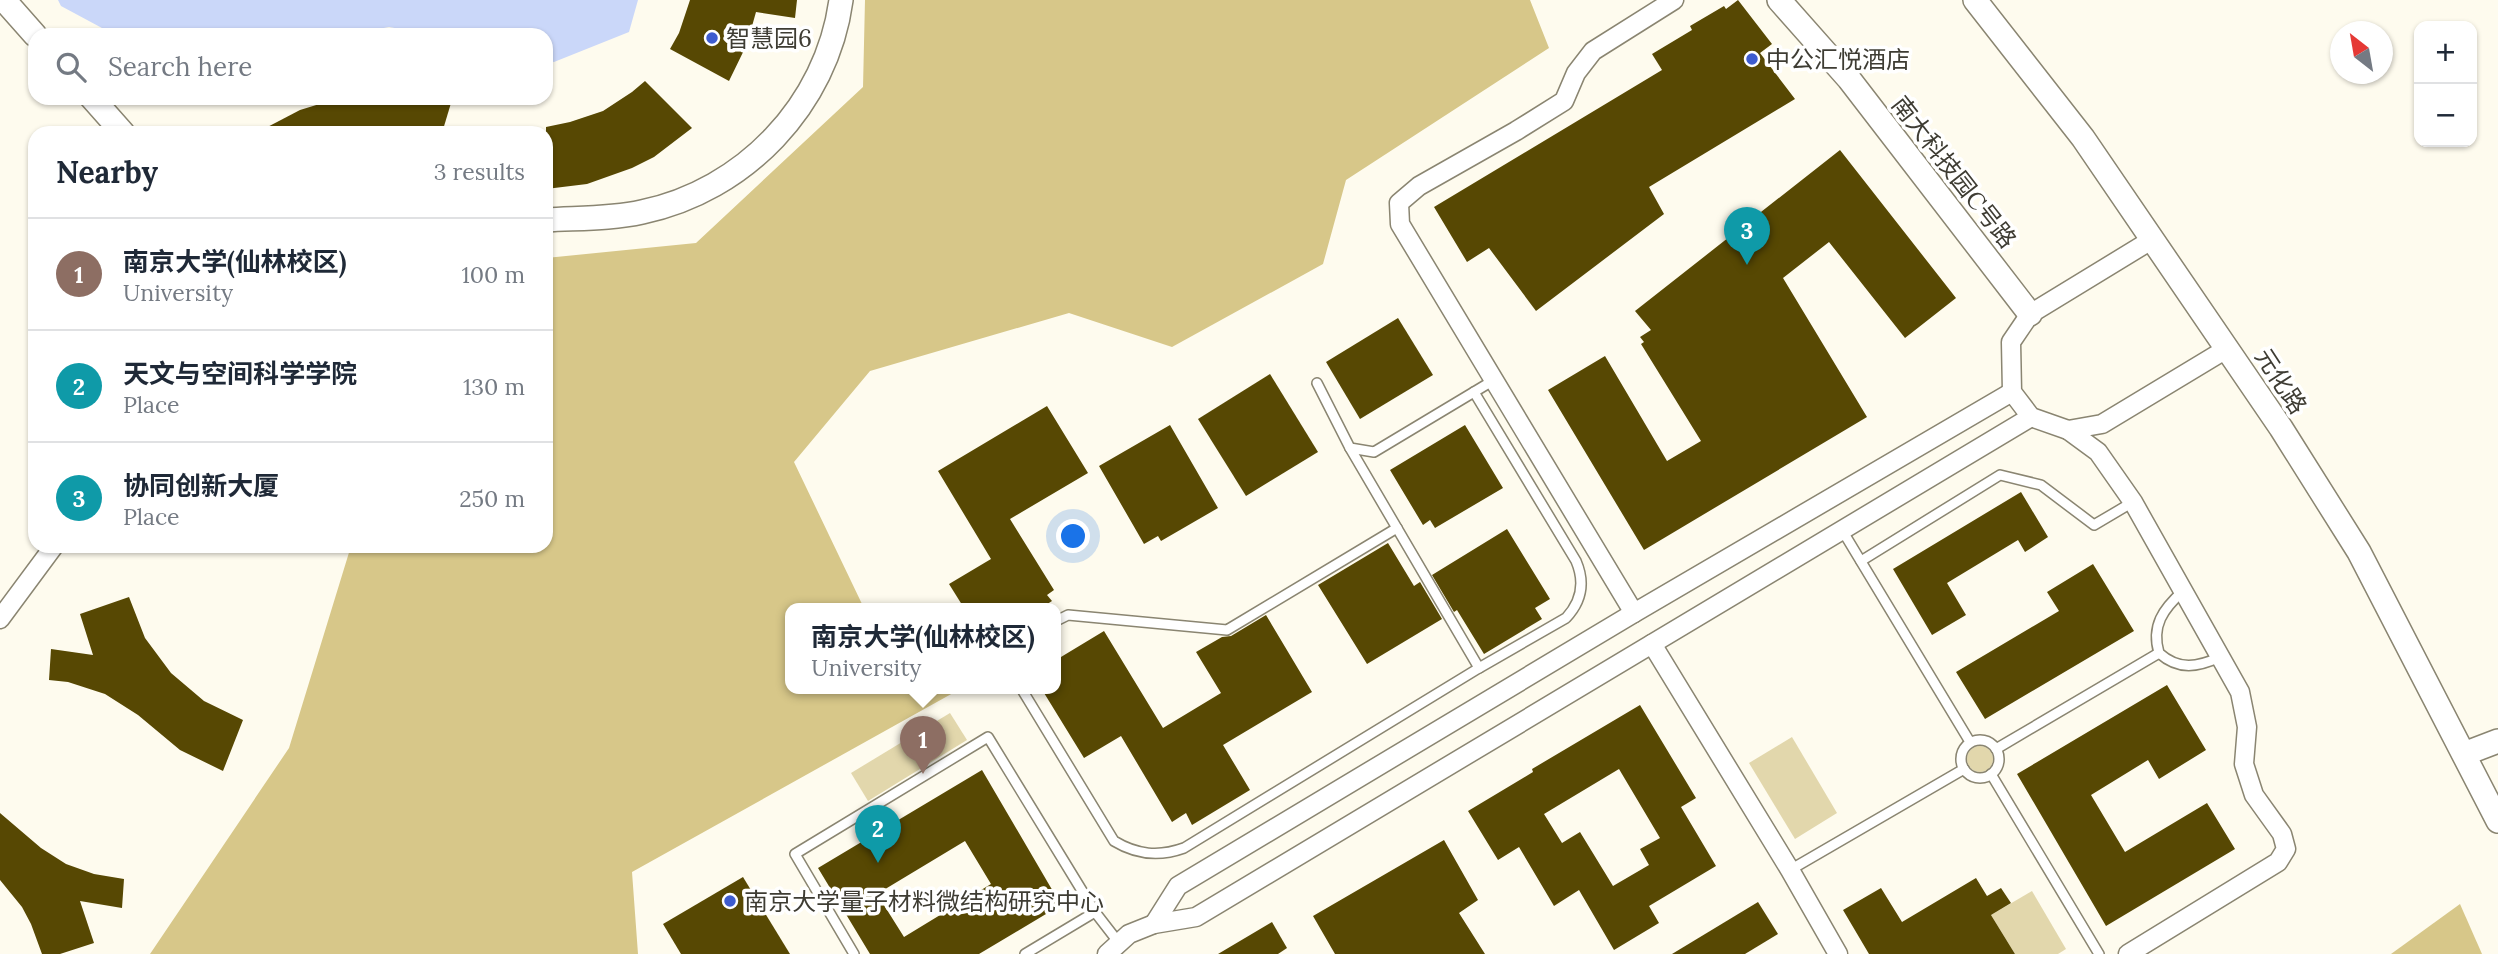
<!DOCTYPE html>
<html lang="en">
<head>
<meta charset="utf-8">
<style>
	:root { --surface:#fff; --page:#f6f6f7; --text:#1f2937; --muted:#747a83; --line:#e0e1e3; --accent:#2563eb }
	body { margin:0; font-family:Lora,"Noto Sans SC",serif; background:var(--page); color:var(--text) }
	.controls { position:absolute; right:21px; top:21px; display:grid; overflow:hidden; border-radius:14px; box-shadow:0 2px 5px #0004 }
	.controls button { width:63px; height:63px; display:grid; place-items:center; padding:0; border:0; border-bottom:2px solid var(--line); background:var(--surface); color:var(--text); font:35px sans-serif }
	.compass { position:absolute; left:2330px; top:21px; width:63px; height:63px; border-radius:50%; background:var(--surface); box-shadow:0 2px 5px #0004; rotate:329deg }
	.you { position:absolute; left:1074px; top:537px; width:24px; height:24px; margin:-18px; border:5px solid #fff; border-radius:50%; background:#1a73e8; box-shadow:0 0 0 10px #1a73e833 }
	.badge { display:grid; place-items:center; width:46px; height:46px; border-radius:50%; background:var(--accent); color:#fff; font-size:23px; font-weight:700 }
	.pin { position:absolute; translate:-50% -58px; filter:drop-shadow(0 2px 4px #0008) }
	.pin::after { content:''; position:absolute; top:37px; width:24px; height:21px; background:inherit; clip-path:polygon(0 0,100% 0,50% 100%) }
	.popup { position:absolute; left:785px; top:603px; width:276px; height:91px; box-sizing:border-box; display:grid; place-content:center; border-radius:14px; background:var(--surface); filter:drop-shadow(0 2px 5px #0005); font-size:23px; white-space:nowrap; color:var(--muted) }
	.popup b { font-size:26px; color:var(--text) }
	.popup::after { content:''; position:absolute; left:50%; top:100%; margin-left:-14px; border:14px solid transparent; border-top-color:var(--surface) }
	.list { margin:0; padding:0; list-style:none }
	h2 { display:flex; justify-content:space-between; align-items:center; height:91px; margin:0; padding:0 28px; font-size:30px }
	h2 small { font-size:23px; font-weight:400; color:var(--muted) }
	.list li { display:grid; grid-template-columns:46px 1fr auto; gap:21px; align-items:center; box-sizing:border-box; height:112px; padding:0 28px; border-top:2px solid var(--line) }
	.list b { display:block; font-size:26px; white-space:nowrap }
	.list p { margin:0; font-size:23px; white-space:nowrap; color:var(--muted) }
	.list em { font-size:23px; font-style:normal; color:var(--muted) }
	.icon { flex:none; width:38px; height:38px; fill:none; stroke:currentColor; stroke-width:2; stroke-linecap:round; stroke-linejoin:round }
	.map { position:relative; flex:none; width:2498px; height:954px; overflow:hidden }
	.search { position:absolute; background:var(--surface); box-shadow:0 2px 5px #0004; left:28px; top:28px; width:525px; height:77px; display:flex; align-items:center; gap:18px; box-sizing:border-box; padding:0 24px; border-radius:21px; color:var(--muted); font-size:26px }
	.panel { position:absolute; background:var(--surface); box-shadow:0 2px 5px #0004; left:28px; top:126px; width:525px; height:427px; border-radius:21px }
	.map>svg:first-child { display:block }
	.green { fill:#e2d7ac }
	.forest { fill:#d7c789 }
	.water { fill:#cad7f9 }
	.building { fill:#574803; fill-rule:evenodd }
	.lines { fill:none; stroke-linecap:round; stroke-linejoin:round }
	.service-casing { stroke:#8a8571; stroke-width:12 }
	.minor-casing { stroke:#8a8571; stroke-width:21 }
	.tertiary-casing { stroke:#8a8571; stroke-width:26 }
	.service { stroke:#fff; stroke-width:9 }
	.minor { stroke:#fff; stroke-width:18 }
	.tertiary { stroke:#fff; stroke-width:23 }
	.poi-dot { fill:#3e5ccf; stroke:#fff; stroke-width:2.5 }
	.labels { text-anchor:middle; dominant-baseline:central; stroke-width:7; stroke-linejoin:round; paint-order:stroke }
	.poi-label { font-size:24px; fill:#3e3c33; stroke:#fff; text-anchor:start }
	.street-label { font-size:24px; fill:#3e3c33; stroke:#fff }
</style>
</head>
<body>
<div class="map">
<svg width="2498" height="954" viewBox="0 0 2498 954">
	<rect width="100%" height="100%" fill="#fefbee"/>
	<g class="green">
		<polygon points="950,713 967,740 868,801 851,773"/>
		<polygon points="1792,737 1837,813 1795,839 1749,763"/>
		<circle cx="1980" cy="759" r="13"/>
		<polygon points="2032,891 2066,949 2058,954 2015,954 1991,915"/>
	</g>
	<g class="forest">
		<polygon points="865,0 1530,0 1549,48 1346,180 1323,264 1172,347 1069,313 870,371 794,462 862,604 868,608 790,608 790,688 962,688 632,872 638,954 150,954 289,748 351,546 546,546 546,258 696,243 863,87"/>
		<polygon points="2460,904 2482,954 2391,954"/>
	</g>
	<polygon class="water" points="58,0 638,0 629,32 554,62 546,60 546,35 434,35 389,27 347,35 115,35 61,6"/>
	<g class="building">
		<polygon points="690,0 797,0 795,18 756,12 747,44 729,81 670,49 679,33"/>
		<polygon points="1738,0 1772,44 1760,53 1795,99 1649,187 1664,214 1536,311 1489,248 1467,262 1434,207 1662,70 1652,54 1692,30 1690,26 1724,6 1726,9"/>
		<polygon points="645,81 692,128 654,157 632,168 587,184 546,189 546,127 570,122 603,111 632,92"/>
		<polygon points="339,98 430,98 451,103 442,133 256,133 300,110"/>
		<polygon points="1840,150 1956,298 1905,338 1829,242 1783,278 1867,417 1644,550 1548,390 1605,356 1667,461 1701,441 1641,344 1644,342 1640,337 1651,330 1635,311"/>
		<polygon points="1398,318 1433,375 1360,419 1326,362"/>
		<polygon points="1270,374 1318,452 1246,496 1198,419"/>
		<polygon points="1047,406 1088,473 1010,519 1054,590 1047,595 1052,601 1041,608 964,608 949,584 991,559 938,471"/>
		<polygon points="1170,425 1218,508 1161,541 1158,536 1144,544 1099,466"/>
		<polygon points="1465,425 1503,488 1435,528 1430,520 1423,525 1390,470"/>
		<polygon points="2021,492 2048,537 2025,552 2018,540 1947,583 1966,615 1932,635 1893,569"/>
		<polygon points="1507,529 1550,599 1535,608 1542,619 1484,654 1457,610 1454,612 1432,575"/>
		<polygon points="1388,543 1414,586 1420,582 1442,619 1367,664 1318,585"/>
		<polygon points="2093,564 2134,631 1985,719 1956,672 2059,611 2047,592"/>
		<polygon points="129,597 145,638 171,673 204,701 243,720 223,771 180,750 138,715 105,694 68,682 49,680 51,649 93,655 80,614"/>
		<polygon points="1266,615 1312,692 1223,745 1250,790 1192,825 1186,813 1172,822 1121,736 1084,758 1041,688 1056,688 1056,660 1104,631 1163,728 1221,693 1196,652 1222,637 1231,636"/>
		<polygon points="2167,685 2206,750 2159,779 2148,760 2091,795 2125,852 2207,803 2235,849 2106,926 2017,774"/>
		<path d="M 1640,705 L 1696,798 L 1681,807 L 1716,866 L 1649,906 L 1659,923 L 1614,950 L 1579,890 L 1554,906 L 1519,847 L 1498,860 L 1468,811 L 1533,772 L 1532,769 ZM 1619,769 L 1660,838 L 1640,849 L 1649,865 L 1613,886 L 1580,832 L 1562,843 L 1544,814 Z"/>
		<path d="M 982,770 L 1061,905 L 979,954 L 870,954 L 818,868 ZM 965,841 L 991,884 L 904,937 L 877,894 Z"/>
		<polygon points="0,813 41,848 66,864 94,874 124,879 122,908 80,901 94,943 60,954 42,954 31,924 22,907 0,880"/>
		<polygon points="1444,840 1478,900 1459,913 1485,954 1335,954 1313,916"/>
		<polygon points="743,877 790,954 681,954 663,924"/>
		<polygon points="1976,878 1987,896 2001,888 2011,903 1991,915 2015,954 1869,954 1843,910 1881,888 1902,922"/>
		<polygon points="1758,902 1778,934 1745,954 1672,954"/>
		<polygon points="1272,922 1287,948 1278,954 1218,954"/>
	</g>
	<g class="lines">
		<defs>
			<g id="service">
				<polyline points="1317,383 1350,448 1374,452 1494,380"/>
				<path d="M 1350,448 L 1479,668 L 1566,618 C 1582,601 1585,582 1576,561 L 1474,392"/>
				<polyline points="1842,530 1970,742"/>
				<polyline points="1861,561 2000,475 2041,485 2094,525 2133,502"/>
				<path d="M 2183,591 C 2163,609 2151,626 2159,653 C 2179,671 2198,667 2220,657"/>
				<polyline points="1056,621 1068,615 1227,630 1397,528"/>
				<path d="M 1021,688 L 1114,841 C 1137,855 1159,857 1184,848 L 1479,668"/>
				<circle cx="1980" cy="759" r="19"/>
				<polyline points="1996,749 2159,653"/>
				<polyline points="1991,774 2099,954"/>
				<polyline points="1790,870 1964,769"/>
				<polyline points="854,954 795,854 988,737 1095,912 1119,943"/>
				<polyline points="1025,954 1095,912"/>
			</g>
			<g id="minor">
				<polyline points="2153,239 2030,314 2011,342 2012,392 2031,417 2068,430 2102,424 2228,348"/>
				<polyline points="2068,430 2098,452 2133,502 2240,692 2247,727 2244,764 2254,795 2282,834 2286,849 2278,862 2128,954"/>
				<polyline points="1634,613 1400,224 1399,203 1419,186 1516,131 1564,101 1576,73 1593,51 1674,0"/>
				<polyline points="0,619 54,546"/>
				<polyline points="1652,644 1790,870 1838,954"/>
				<polyline points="1154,924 1178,886 1634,613 2012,392"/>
				<polyline points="1107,954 1129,934 1154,924 1196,917 2031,417"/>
			</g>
			<g id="tertiary">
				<polyline points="4,0 35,35"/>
				<polyline points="1779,0 1849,79 2030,314"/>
				<polyline points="1975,0 2083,138 2281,428 2359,552 2498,821"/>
				<polyline points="92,98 123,133"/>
				<path d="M 546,220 C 578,218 611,219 642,212 C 744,191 827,105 841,0"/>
				<polyline points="2464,754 2498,741"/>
			</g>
		</defs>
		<use href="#service" class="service-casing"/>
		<use href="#minor" class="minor-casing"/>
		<use href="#tertiary" class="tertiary-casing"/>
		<use href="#service" class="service"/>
		<use href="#minor" class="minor"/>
		<use href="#tertiary" class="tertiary"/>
	</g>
	<g class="poi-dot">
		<circle cx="712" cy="38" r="7"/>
		<circle cx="1752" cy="59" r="7"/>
		<circle cx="730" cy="901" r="7"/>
	</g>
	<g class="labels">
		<g class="poi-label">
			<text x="726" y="38">智慧园6</text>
			<text x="1766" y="59">中公汇悦酒店</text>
			<text x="744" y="901">南京大学量子材料微结构研究中心</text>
		</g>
		<g class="street-label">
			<text transform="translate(1954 172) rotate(52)">南大科技园C号路</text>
			<text transform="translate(2281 381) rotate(57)">元化路</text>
		</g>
	</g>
</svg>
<div class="controls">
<button>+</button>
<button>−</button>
</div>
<svg class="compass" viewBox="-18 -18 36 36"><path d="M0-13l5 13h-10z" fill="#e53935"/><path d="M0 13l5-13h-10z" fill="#747a83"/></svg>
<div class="you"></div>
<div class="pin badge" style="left:923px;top:774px;background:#8d6e63">1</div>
<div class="popup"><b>南京大学(仙林校区)</b>University</div>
<div class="pin badge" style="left:878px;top:863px;background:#0f9aa8">2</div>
<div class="pin badge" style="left:1747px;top:265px;background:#0f9aa8">3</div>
<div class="search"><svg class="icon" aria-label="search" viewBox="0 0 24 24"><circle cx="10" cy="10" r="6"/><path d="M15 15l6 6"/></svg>Search here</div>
<section class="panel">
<h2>Nearby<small>3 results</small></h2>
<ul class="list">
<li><span class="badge" style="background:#8d6e63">1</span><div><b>南京大学(仙林校区)</b><p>University</p></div><em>100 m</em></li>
<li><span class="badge" style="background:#0f9aa8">2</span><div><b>天文与空间科学学院</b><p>Place</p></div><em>130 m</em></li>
<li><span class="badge" style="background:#0f9aa8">3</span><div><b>协同创新大厦</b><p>Place</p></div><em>250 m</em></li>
</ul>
</section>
</div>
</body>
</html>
